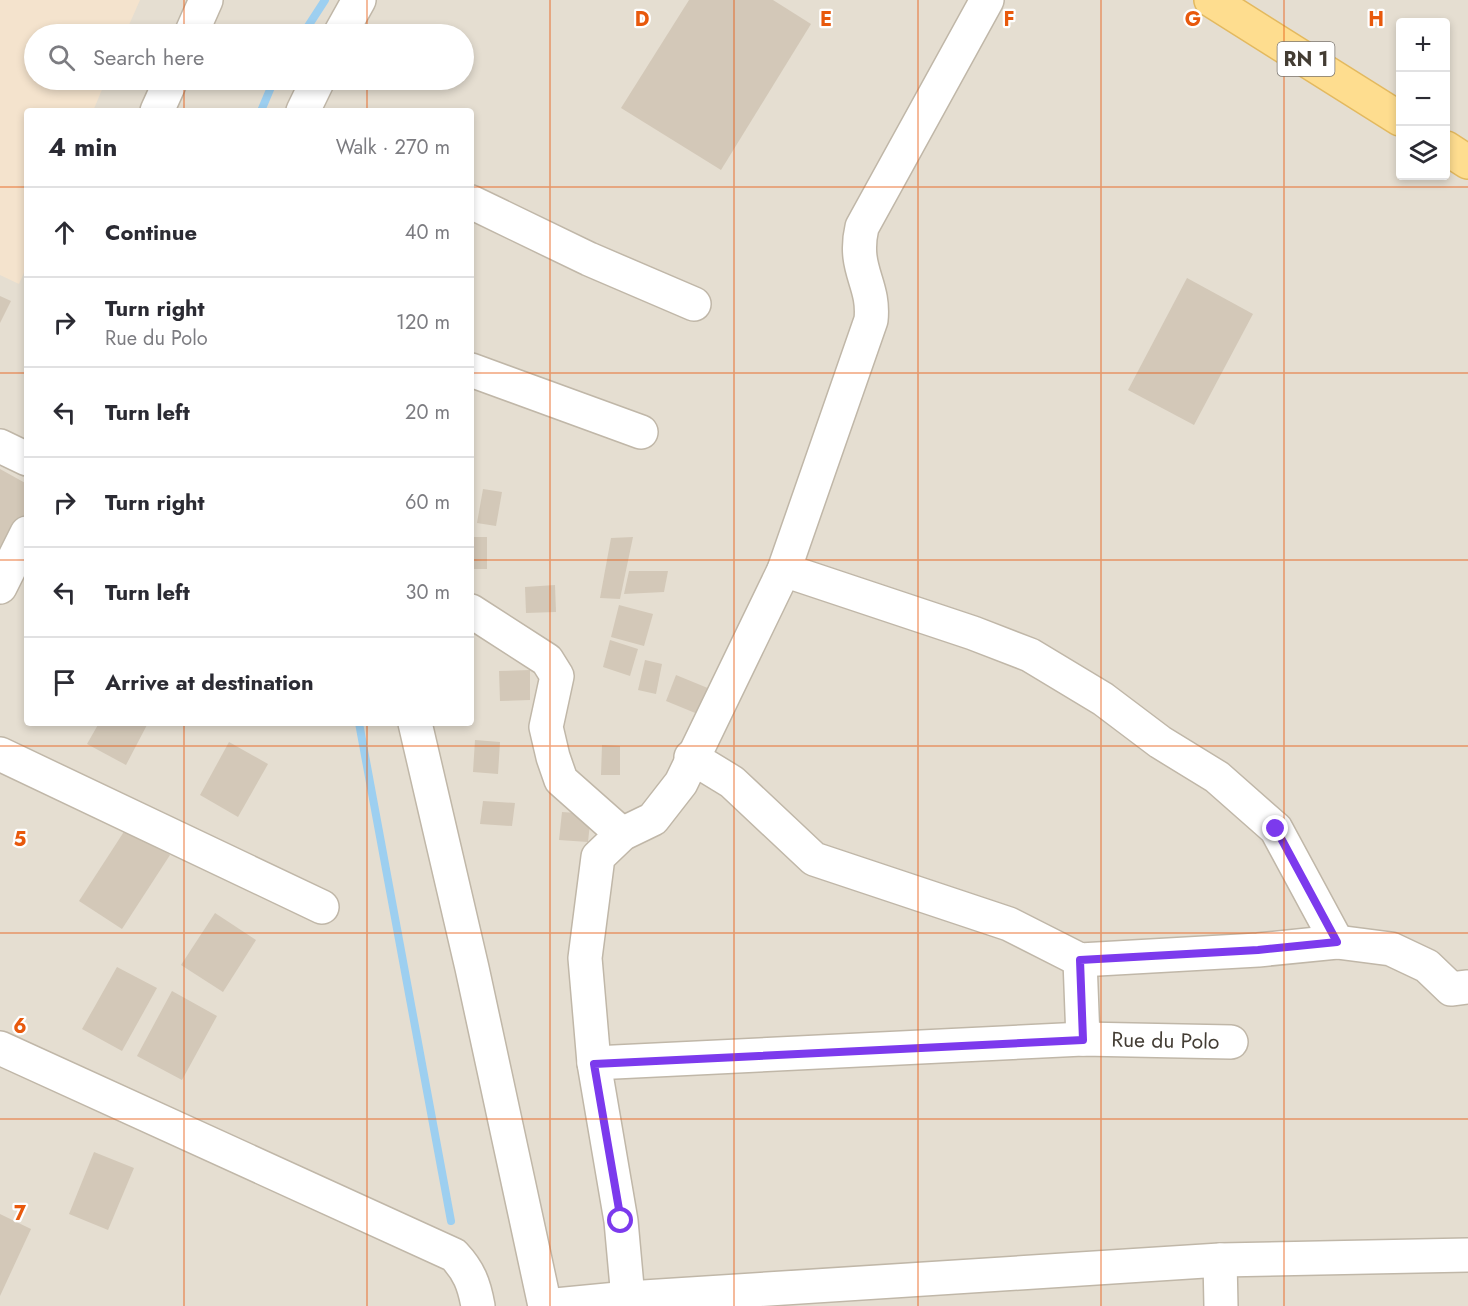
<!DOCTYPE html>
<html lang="en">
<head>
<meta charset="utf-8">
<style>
	:root { --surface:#fff; --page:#f2f2f3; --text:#2b2b33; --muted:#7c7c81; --line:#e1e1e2 }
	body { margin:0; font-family:Jost,sans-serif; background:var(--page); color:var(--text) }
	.controls { position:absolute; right:18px; top:18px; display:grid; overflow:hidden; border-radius:6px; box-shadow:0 3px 9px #0003 }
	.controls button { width:54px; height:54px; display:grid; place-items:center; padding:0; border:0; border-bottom:2px solid var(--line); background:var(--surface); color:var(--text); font:30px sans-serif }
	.stop { position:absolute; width:18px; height:18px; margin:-14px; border:4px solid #7c3aed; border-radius:50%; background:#fff }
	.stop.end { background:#7c3aed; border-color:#fff; box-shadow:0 2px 6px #0008 }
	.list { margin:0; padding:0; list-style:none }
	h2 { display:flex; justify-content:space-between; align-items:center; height:78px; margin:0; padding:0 24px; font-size:26px }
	h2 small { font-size:20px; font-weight:400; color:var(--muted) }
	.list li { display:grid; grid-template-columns:39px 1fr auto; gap:18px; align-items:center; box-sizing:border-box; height:90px; padding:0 24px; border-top:2px solid var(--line) }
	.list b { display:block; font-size:22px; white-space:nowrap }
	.list p { margin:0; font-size:20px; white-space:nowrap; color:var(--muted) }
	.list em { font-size:20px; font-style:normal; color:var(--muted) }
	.icon { flex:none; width:33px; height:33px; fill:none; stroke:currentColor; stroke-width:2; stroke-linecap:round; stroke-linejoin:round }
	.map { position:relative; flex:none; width:1468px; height:1306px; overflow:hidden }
	.search { position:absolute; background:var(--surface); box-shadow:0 3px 9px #0003; left:24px; top:24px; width:450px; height:66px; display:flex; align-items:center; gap:15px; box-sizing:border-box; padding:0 21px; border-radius:33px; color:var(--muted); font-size:22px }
	.panel { position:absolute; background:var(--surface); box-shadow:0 3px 9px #0003; left:24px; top:108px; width:450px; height:618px; border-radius:6px }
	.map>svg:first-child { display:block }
	.residential { fill:#e5ded1; fill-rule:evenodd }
	.commercial { fill:#f4e3cd }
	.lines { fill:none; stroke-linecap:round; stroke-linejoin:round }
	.stream { stroke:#9dcff0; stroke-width:8 }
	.building { fill:#d3c8b8 }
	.minor-casing { stroke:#c0b7a8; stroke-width:36 }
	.major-casing { stroke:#e3b95f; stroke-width:36 }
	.minor { stroke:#fff; stroke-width:33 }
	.major { stroke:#fedd8f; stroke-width:33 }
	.route { stroke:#7c3aed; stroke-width:8 }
	.grid { fill:none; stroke:#e8590c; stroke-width:1.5; stroke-opacity:0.55 }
	.labels { text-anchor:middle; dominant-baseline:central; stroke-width:4.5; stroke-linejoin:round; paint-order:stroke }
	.shield { fill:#fff; stroke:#7b7670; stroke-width:1.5 }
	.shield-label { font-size:20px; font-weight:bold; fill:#433c33 }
	.street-label { font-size:21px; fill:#433c33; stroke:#fff }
	.grid-label { font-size:20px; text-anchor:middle; font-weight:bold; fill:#e8590c; stroke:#fff; stroke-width:4.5; stroke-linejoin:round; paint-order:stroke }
</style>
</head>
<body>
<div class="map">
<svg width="1468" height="1306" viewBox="0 0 1468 1306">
	<rect width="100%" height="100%" fill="#f1ede3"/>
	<path class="residential" d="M 0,0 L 1468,0 L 1468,1306 L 0,1306 ZM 1400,22 L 1446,22 L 1446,176 L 1400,176 ZM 34,34 L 464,34 L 464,80 L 34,80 ZM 27,111 L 471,111 L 471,723 L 27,723 Z"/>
	<polygon class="commercial" points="0,0 140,0 125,34 34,34 34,80 106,80 93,111 27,111 27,266 19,284 0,275"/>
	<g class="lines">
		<g class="stream">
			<polyline points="303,34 325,0"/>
			<polyline points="261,111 274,80"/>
			<polyline points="359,723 451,1221"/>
		</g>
	</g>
	<g class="building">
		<polygon points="689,0 773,0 811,24 721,170 621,108"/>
		<polygon points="1187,278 1253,314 1194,425 1128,390"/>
		<polygon points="0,296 11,301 0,323"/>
		<polygon points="0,469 27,484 27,510 0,556"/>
		<polygon points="483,489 502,492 496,526 477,523"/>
		<rect x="471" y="537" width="16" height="32"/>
		<polygon points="633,537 620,599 600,598 611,538"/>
		<polygon points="629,571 668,571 664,592 624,594"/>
		<polygon points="555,585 556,612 526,613 525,587"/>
		<polygon points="619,605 653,614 644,646 611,637"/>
		<polygon points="610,640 638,649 630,676 603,667"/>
		<polygon points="645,660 662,664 656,694 638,690"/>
		<polygon points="530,670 530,700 500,701 499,671"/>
		<polygon points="676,675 715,691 705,717 666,701"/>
		<polygon points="99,723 148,723 126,765 87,744"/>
		<polygon points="475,740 500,742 498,774 473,772"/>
		<polygon points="229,742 268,764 238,817 200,795"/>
		<polygon points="602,745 620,746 620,775 601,775"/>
		<polygon points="483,801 515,803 512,826 480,824"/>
		<polygon points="562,812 591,814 588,842 559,840"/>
		<polygon points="127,827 170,855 122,929 79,901"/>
		<polygon points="215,913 256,940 223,992 181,965"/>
		<polygon points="117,967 157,988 122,1051 82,1029"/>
		<polygon points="172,991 217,1016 182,1080 137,1056"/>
		<polygon points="94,1152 134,1168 108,1230 69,1214"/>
		<polygon points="0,1214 31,1229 0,1296"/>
	</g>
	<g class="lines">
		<defs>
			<g id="minor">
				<polyline points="191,34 206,0"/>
				<polyline points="340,34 359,0"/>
				<polyline points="157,111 171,80"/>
				<polyline points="303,111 318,80"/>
				<polyline points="471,202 589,259 694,304"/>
				<polyline points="471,370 641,432"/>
				<polyline points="0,446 27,459"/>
				<polyline points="784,570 973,633 1030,655 1103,699 1160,742 1217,777 1276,829 1337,942"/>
				<polyline points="0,587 27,533"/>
				<polyline points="471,611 547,660 557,676 546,727 553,757 561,780 622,834"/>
				<polyline points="415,723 472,968 545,1306"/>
				<polyline points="0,754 322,907"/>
				<polyline points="691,757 732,782 814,859 1009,924 1080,960 1258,950 1337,942 1391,949 1427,966 1451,989 1468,987"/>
				<polyline points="1080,960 1083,1039"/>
				<path d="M 0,1048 L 454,1255 C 469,1271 474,1284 478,1306"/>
				<path id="s1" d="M 594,1063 L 1083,1039 L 1231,1042"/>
				<polyline points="1220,1260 1221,1306"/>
				<path d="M 628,1298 L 621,1221 L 594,1063 L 585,958 L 598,857 L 622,834 L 653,819 L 681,783 L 784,570 L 871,320 C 875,283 852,270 862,227 L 987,0"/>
				<polyline points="545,1306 628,1298 1220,1260 1468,1255"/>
			</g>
			<g id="major">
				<polyline points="1211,0 1400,119"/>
				<polyline points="1446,148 1468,162"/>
			</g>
		</defs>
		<use href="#minor" class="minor-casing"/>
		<use href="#major" class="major-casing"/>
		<use href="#minor" class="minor"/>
		<use href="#major" class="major"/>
	</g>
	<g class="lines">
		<polyline class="route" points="621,1221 594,1064 1083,1040 1080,960 1258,950 1337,942 1276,829"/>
	</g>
	<path class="grid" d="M 184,0 L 184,34M 367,0 L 367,34M 550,0 L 550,1306M 734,0 L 734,1306M 918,0 L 918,1306M 1101,0 L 1101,1306M 1284,0 L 1284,1306M 184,80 L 184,111M 367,80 L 367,111M 0,187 L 27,187M 471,187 L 1468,187M 0,373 L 27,373M 471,373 L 1468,373M 0,560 L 27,560M 471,560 L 1468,560M 184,723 L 184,1306M 367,723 L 367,1306M 0,746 L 1468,746M 0,933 L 1468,933M 0,1119 L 1468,1119"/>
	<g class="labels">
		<rect class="shield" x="1277.5" y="42" width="57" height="34" rx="4.5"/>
		<g class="shield-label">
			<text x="1306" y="59">RN 1</text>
		</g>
		<g class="street-label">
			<text stroke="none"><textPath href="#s1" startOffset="572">Rue du Polo</textPath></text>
		</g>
	</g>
	<g class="grid-label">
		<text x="642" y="26">D</text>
		<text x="826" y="26">E</text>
		<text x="1009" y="26">F</text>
		<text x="1193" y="26">G</text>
		<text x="1376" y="26">H</text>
		<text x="20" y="846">5</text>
		<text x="20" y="1033">6</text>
		<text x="20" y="1220">7</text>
	</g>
</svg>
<div class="controls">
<button>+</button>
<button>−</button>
<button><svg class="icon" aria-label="layers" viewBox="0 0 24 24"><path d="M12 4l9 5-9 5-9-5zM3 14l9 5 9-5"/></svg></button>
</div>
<div class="stop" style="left:621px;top:1221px"></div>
<div class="stop end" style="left:1276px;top:829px"></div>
<div class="search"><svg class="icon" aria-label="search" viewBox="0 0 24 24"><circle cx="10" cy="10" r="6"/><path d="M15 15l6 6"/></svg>Search here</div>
<section class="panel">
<h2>4 min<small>Walk · 270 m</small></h2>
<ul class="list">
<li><svg class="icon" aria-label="ahead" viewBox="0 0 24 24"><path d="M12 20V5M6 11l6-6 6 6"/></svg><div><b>Continue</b></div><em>40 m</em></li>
<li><svg class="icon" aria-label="right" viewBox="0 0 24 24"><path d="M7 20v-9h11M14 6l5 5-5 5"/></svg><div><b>Turn right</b><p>Rue du Polo</p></div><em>120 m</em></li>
<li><svg class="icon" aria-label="left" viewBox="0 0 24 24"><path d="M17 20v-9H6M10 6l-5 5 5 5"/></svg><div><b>Turn left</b></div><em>20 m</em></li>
<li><svg class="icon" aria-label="right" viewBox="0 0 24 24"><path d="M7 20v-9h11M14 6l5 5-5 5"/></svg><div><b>Turn right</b></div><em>60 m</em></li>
<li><svg class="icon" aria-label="left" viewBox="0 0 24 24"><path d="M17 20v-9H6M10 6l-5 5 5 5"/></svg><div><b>Turn left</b></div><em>30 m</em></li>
<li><svg class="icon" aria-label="arrive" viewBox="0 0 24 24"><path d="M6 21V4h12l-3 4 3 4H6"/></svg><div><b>Arrive at destination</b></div></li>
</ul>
</section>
</div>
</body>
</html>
